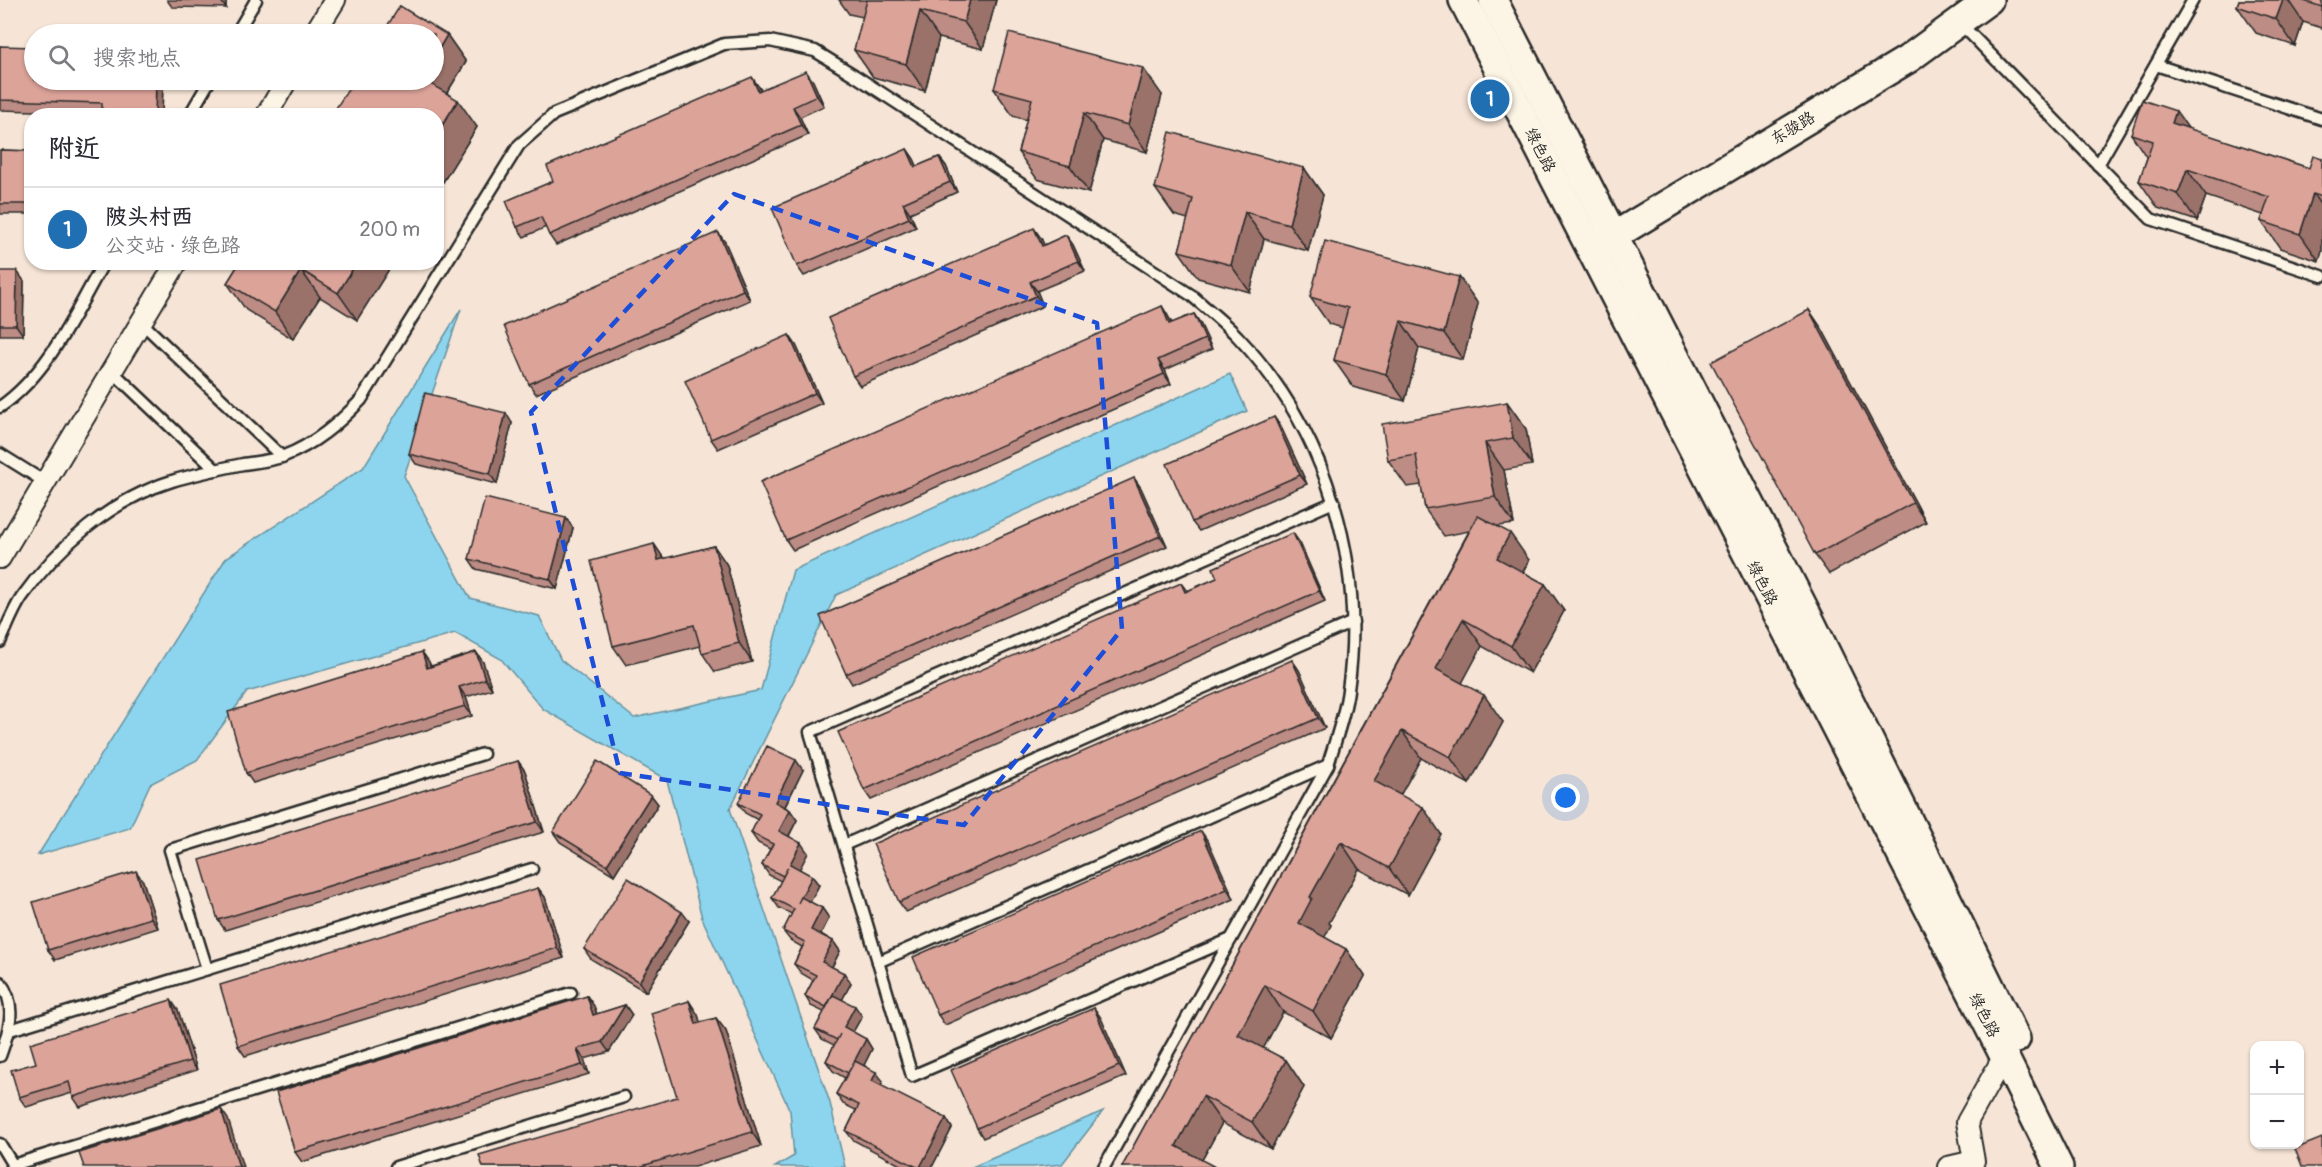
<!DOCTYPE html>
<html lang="zh">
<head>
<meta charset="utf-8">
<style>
	:root { --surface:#fff; --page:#f2f2f3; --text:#2b2b33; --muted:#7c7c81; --line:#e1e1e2; --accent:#1f6fb2 }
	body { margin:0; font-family:Pangolin,"LXGW WenKai TC",sans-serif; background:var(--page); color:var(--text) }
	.controls { position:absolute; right:18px; bottom:18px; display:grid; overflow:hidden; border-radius:12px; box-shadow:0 2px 4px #0004 }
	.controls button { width:54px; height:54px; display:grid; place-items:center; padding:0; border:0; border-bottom:2px solid var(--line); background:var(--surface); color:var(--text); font:30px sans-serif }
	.you { position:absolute; left:1566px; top:798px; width:21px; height:21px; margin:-15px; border:4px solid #fff; border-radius:50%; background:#1a73e8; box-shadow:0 0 0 9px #1a73e833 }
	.badge { display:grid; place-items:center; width:39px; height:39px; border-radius:50%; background:var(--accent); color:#fff; font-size:20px; font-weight:700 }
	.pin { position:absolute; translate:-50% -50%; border:3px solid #fff; box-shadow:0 2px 6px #0006 }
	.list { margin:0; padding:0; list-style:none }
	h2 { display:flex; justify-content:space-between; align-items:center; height:78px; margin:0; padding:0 24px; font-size:26px }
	h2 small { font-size:20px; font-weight:400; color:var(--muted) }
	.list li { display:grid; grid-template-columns:39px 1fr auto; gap:18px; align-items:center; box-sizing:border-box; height:84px; padding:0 24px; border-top:2px solid var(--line) }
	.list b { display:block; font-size:22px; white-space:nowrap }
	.list p { margin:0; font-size:20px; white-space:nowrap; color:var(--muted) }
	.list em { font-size:20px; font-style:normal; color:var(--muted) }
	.icon { flex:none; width:33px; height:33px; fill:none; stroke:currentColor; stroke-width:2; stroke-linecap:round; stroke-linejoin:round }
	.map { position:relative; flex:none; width:2322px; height:1167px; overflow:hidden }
	.search { position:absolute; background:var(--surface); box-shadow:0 2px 4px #0004; left:24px; top:24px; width:420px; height:66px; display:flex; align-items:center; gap:15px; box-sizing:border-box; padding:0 21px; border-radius:33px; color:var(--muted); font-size:22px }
	.panel { position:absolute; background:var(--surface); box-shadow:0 2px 4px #0004; left:24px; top:108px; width:420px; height:162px; border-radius:24px }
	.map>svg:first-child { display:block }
	.water { fill:#8dd5ee; stroke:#6691a0; stroke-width:1.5 }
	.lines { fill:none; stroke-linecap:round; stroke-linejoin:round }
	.lane-casing { stroke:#2b2b2b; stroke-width:15 }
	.street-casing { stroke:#2b2b2b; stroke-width:24 }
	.secondary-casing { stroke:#2b2b2b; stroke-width:32 }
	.lane { stroke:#fcf5e5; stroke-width:10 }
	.street { stroke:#fcf5e5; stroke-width:20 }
	.secondary { stroke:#fcf5e5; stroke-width:27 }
	.wall { fill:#bd8c84; stroke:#2b2b2b; stroke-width:1.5 }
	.shaded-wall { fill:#9a726b; stroke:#2b2b2b; stroke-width:1.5 }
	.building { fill:#dca399; stroke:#2b2b2b; stroke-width:1.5 }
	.marked { fill:none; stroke:#1d4ed8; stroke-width:4.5; stroke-dasharray:12 8; stroke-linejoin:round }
	.labels { text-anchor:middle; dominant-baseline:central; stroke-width:5; stroke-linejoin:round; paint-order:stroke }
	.street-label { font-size:16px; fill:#2b2b2b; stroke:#fcf5e5 }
</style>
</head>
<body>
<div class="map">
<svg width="2322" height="1167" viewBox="0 0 2322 1167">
	<rect width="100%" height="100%" fill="#f6e5d6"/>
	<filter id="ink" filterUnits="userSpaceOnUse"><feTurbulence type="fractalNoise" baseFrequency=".0167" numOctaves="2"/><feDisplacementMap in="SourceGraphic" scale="12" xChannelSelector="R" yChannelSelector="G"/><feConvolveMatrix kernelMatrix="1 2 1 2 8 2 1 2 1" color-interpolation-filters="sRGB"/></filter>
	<g filter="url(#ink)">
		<g class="water">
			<polygon points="461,309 404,476 470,598 539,616 561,660 634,718 761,690 793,570 1230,374 1247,411 836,595 730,809 830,1103 845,1167 775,1167 794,1156 790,1111 702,918 667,780 543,709 501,659 455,633 247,692 197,760 150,784 130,828 38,855 226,558 363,468"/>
			<polygon points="1103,1111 1062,1164 1033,1167 972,1167"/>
		</g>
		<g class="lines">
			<defs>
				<g id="lane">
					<polyline points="1960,23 2151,219 2322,276"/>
					<polyline points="236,34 256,0"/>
					<polyline points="2156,65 2322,119"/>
					<polyline points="189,116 210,80"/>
					<polyline points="2098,165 2193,0"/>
					<polyline points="141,322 282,457"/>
					<polyline points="112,371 216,470"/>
					<path d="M 0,407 C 49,373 75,313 104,262"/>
					<polyline points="0,454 45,482"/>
					<path d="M 0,642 C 7,627 13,610 22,597 C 58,546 111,500 172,481 C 195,474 219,469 243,464 C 256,462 271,461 284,456 C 315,444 338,424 361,400 L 519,145 L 554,114 L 724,44 L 770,41 L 815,51 L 854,75 L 1191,295 C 1207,309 1224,322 1238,337 C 1327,431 1366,564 1348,690 C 1345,715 1335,741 1328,765 L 1104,1167"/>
					<polyline points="844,845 1353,622"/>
					<polyline points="1231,939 912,1076 810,732 1334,502"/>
					<polyline points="878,962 1328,765"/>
					<polyline points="207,969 170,850 483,754"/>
					<path d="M 0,982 C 18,1005 9,1031 0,1056"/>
					<polyline points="10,1030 532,869"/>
					<polyline points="0,1144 14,1167"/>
					<polyline points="13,1165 571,993"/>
					<polyline points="396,1167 624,1097"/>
				</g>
				<g id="street">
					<polyline points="314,34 335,0"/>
					<polyline points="266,116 287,80"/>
					<polyline points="0,558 177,262"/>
					<polyline points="1948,1167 1974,1161 1967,1122 2004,1056"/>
				</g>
				<g id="secondary">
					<polyline points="1463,0 2004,1056 2059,1167"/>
					<polyline points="1493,0 1809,618 2016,1039"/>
					<polyline points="1599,245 1908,59 1989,0"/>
				</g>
			</defs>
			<use href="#lane" class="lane-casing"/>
			<use href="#street" class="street-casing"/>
			<use href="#secondary" class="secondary-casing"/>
			<use href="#lane" class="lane"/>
			<use href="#street" class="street"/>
			<use href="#secondary" class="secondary"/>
		</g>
		<g class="wall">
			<polygon points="167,0 226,0 226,8 172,7"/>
			<polygon points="839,0 996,0 983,49 939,38 925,91 873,77 854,50 863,17 849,14"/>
			<polygon points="2239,0 2322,0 2322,28 2303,22 2295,46 2256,33 2237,6"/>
			<polygon points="447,35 466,62 447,93 477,127 443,182 436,178 436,116"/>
			<polygon points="0,46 34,80 163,80 162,116 103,116 102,113 0,110"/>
			<polygon points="813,81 824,106 800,117 808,135 556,245 549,235 546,227 524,237 517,227 553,181 759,87 761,90"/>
			<polygon points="994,89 1162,95 1147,152 1103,140 1089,193 1037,179 1018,152 1027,120 1013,116"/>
			<polygon points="2188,129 2309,168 2322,159 2322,251 2319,261 2280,248 2261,221 2263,215 2206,196 2197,221 2158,208 2139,181 2147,158 2131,134"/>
			<polygon points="907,149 914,159 917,166 939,157 946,166 957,192 910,213 916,227 804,276 797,266"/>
			<polygon points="0,150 32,151 32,214 0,214"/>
			<polygon points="1304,168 1323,195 1308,251 1264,239 1250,292 1198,278 1179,251 1188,219 1174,215 1155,188"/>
			<polygon points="1066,235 1073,245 1085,271 1037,291 1043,306 860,386 853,376 1041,238 1044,245"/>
			<polygon points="725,242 750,300 536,394 529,384"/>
			<polygon points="240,262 391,266 357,320 320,297 293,339 246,310 227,283"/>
			<polygon points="0,271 24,281 23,335 0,335"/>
			<polygon points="1459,277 1478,304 1463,360 1419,348 1405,401 1353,387 1334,360 1343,328 1329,324 1310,297"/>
			<polygon points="1162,306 1168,316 1172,323 1194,314 1200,323 1212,349 1165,370 1171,384 793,550 786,540"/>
			<polygon points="1809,310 1822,329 1926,522 1829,574 1815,555"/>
			<polygon points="789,335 796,345 822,403 718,449 711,439"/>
			<polygon points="1507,402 1526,429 1532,465 1504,470 1514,524 1498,526 1529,560 1523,572 1545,584 1564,611 1530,673 1482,646 1468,671 1462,683 1503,722 1469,784 1421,758 1407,783 1400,795 1441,834 1408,895 1359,869 1329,923 1331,925 1324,937 1346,949 1365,976 1331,1038 1283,1012 1270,1036 1263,1048 1286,1060 1304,1087 1271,1149 1222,1123 1202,1160 1122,1167 1469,531 1444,536 1425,509 1421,485 1407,487 1388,460"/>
			<polygon points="1274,417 1281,427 1307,484 1199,531 1192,522"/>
			<polygon points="512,423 497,484 416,464 409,454"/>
			<polygon points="1134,478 1141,488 1167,546 852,684 846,674"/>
			<polygon points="573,528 557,589 476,569 469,559"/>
			<polygon points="1300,543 1325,601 871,800 864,790 1181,583 1187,591"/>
			<polygon points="654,544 664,559 714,546 727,565 752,662 715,672 702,653 700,646 626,665 613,646"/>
			<polygon points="422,652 429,662 431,666 476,652 483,662 492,689 466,697 472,716 253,783 246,773"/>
			<polygon points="1292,660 1299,670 1325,728 906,912 899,902"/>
			<polygon points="518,761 525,771 544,832 225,930 218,920"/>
			<polygon points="803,770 785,807 790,810 797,820 789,836 808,853 799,869 812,876 819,885 810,902 822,908 829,918 821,934 833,941 840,951 832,967 844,973 851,983 842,1000 862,1016 853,1032 866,1039 872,1049 864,1065 883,1081 881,1086 946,1118 952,1128 932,1167 904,1167 853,1140 846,1131 856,1110 843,1104 836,1094 845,1078 833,1071 826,1061 834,1045 822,1039 815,1029 824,1012 811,1006 805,996 813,980 801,973 794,964 802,947 790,940 783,931 792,914 779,908 772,898 781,881 769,875 762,865 770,849 758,843 751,833 758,820 745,813 738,803"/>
			<polygon points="651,795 658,804 614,875 560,842 553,832"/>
			<polygon points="1208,841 1234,899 945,1025 938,1015"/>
			<polygon points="143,881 158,928 55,960 48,950"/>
			<polygon points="538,888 545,897 564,958 245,1056 238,1046"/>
			<polygon points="689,921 646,992 591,959 584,949"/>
			<polygon points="587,996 594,1006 597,1014 625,1005 632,1015 609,1052 584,1059 589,1074 302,1162 295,1152"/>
			<polygon points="689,1001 698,1015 700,1022 716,1018 726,1031 761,1146 694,1167 483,1167 677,1097"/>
			<polygon points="1094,1008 1101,1018 1126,1076 983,1138 977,1128"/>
			<polygon points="178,1010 197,1070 80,1107 73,1097 72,1093 26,1107 19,1097 36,1063"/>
		</g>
		<g class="shaded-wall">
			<polygon points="220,0 226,0 226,8"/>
			<polygon points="970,0 996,0 983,49 964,22"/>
			<polygon points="2283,0 2288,0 2303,22 2295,46 2276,19"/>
			<polygon points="920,11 939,38 925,91 906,64"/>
			<polygon points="447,35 466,62 440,104 422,80 434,80 434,57"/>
			<polygon points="1143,68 1162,95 1147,152 1128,125"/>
			<polygon points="806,71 813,81 824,106 817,96"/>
			<polygon points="752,77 759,87 765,101 758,91"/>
			<polygon points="156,80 163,80 162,116 155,115"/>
			<polygon points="458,100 477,127 443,182 436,172 436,135"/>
			<polygon points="793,107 800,117 808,135 801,125"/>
			<polygon points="2176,111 2195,138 2172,123"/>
			<polygon points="1084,113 1103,140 1089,193 1070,166"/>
			<polygon points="907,149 914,159 922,177 915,167"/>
			<polygon points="939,157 946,166 957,192 950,182"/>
			<polygon points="1304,168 1323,195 1308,251 1289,224"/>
			<polygon points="2187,169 2206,196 2197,221 2178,194"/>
			<polygon points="2313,194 2322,207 2322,251 2319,261 2300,234"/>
			<polygon points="903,203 910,213 916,227 909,218"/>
			<polygon points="1245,212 1264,239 1250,292 1231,265"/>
			<polygon points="1034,228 1041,238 1049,256 1042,246"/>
			<polygon points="718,232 725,242 750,300 743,290"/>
			<polygon points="1066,235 1073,245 1085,271 1078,261"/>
			<polygon points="357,262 389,262 391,266 357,320 338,293"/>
			<polygon points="301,270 320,297 293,339 275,312"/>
			<polygon points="17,271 24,281 23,335 16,325"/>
			<polygon points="1459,277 1478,304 1463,360 1444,333"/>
			<polygon points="1030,282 1037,291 1043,306 1036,296"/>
			<polygon points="1162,306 1168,316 1176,334 1169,324"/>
			<polygon points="1809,310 1822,329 1926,522 1913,503"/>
			<polygon points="1194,314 1200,323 1212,349 1205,339"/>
			<polygon points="1401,321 1419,348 1405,401 1386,374"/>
			<polygon points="789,335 796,345 822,403 815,393"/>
			<polygon points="1158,360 1165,370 1171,384 1164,374"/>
			<polygon points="1507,402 1526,429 1532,465 1513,438"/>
			<polygon points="506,413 512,423 497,484 490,474"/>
			<polygon points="1274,417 1281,427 1307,484 1300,475"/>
			<polygon points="1485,443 1504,470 1514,524 1495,497"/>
			<polygon points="1134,478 1141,488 1167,546 1160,536"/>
			<polygon points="566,518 573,528 557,589 550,579"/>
			<polygon points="1293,533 1300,543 1325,601 1319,591"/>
			<polygon points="1510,533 1529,560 1516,585 1497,558"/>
			<polygon points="654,544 667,563 658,560"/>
			<polygon points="714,546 727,565 752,662 739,643"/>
			<polygon points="1545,584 1564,611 1530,673 1511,646"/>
			<polygon points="1463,619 1482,646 1455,696 1436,669"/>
			<polygon points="422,652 429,662 434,677 427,668"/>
			<polygon points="476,652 483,662 492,689 485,679"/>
			<polygon points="1292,660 1299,670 1325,728 1318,718"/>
			<polygon points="459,687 466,697 472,716 465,706"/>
			<polygon points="1484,695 1503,722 1469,784 1450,757"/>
			<polygon points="1402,731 1421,758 1393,808 1374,781"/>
			<polygon points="796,760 803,770 782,812 775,802"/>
			<polygon points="518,761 525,771 544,832 537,822"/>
			<polygon points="651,795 658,804 614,875 607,865"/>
			<polygon points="1423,807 1441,834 1408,895 1389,868"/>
			<polygon points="790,810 797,820 786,841 779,831"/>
			<polygon points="1201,831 1208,841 1234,899 1227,889"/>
			<polygon points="1341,842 1359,869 1329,923 1331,925 1318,950 1299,923 1310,897"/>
			<polygon points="801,843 808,853 797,874 790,864"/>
			<polygon points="136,871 143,881 158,928 151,918"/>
			<polygon points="812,876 819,885 805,912 798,903"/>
			<polygon points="538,888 545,897 564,958 557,948"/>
			<polygon points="822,908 829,918 818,940 811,930"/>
			<polygon points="682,912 689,921 646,992 639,982"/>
			<polygon points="833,941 840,951 829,972 822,962"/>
			<polygon points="1346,949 1365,976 1331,1038 1313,1011"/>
			<polygon points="844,973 851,983 833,1017 826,1007"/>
			<polygon points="1265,985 1283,1012 1256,1062 1238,1035"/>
			<polygon points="587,996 594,1006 600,1025 593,1015"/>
			<polygon points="171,1000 178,1010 197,1070 190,1061"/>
			<polygon points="689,1001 698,1015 705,1038 696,1024"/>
			<polygon points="625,1005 632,1015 609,1052 602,1042"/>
			<polygon points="855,1006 862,1016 850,1037 844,1027"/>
			<polygon points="1094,1008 1101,1018 1126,1076 1119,1066"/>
			<polygon points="716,1018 726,1031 761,1146 752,1132"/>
			<polygon points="866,1039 872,1049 855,1083 848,1073"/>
			<polygon points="577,1049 584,1059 589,1074 582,1065"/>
			<polygon points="1286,1060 1304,1087 1271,1149 1252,1122"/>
			<polygon points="876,1072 883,1081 878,1091 872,1081"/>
			<polygon points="1203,1096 1222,1123 1198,1167 1176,1146"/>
			<polygon points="221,1109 228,1119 243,1167 239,1167"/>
			<polygon points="946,1118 952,1128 932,1167 920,1167"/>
		</g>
		<g class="building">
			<polygon points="867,0 970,0 964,22 920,11 906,64 854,50"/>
			<polygon points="2239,0 2283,0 2276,19 2237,6"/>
			<polygon points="2301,0 2322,0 2322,7"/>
			<polygon points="400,6 447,35 434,57 434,34 382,34"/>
			<polygon points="1009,33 1143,68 1128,125 1084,113 1070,166 1018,152 1032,99 994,89"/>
			<polygon points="0,46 34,47 34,80 156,80 155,115 102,114 102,103 0,100"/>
			<polygon points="806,71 817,96 793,107 801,125 549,235 541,217 517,227 506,201 553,181 547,166 752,77 758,91"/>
			<polygon points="354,80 424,80 458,100 436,135 436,116 331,116"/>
			<polygon points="2142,100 2176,111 2172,123 2309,168 2313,156 2322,159 2322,197 2313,194 2300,234 2261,221 2269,197 2187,169 2178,194 2139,181 2153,141 2131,134"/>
			<polygon points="1170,132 1304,168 1289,224 1245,212 1231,265 1179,251 1193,199 1155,188"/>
			<polygon points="907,149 915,167 939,157 950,182 903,203 909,218 797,266 772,208"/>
			<polygon points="0,150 32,151 32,204 0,204"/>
			<polygon points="1034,228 1042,246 1066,235 1078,261 1030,282 1036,296 853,376 828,318"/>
			<polygon points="718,232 743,290 529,384 504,326"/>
			<polygon points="1325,241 1459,277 1444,333 1401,321 1386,374 1334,360 1348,308 1310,297"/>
			<polygon points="240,262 357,262 338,293 301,270 275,312 227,283"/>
			<polygon points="0,271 17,271 16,325 0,325"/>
			<polygon points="1162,306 1169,324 1194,314 1205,339 1158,360 1164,374 786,540 760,482"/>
			<polygon points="1809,310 1913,503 1815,555 1711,362"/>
			<polygon points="789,335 815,393 711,439 685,381"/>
			<polygon points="425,393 506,413 490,474 409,454"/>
			<polygon points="1507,402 1513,438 1485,443 1495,497 1425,509 1416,455 1388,460 1382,424"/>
			<polygon points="1274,417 1300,475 1192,522 1167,464"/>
			<polygon points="1134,478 1160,536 846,674 820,616"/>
			<polygon points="485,498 566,518 550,579 469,559"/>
			<polygon points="1478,516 1510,533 1497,558 1545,584 1511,646 1463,619 1449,644 1436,669 1484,695 1450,757 1402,731 1374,781 1423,807 1389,868 1341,842 1310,897 1312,898 1299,923 1346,949 1313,1011 1265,985 1238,1035 1286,1060 1252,1122 1203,1096 1176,1146 1215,1167 1122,1167"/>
			<polygon points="1293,533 1319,591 864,790 838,732 1181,583 1185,592 1217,578 1213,568"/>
			<polygon points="654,544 658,560 714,546 739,643 702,653 694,625 613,646 591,561"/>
			<polygon points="422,652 427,668 476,652 485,679 459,687 465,706 246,773 228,712"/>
			<polygon points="1292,660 1318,718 899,902 873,844"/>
			<polygon points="767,746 796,760 775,802 790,810 779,831 801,843 790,864 812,876 798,903 801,897 822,908 811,930 833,941 822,962 844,973 826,1007 805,996 816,975 794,964 805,942 783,931 794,909 772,898 788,867 783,876 762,865 773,844 751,833 760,814 738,803"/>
			<polygon points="518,761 537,822 218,920 200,860"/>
			<polygon points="597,761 651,795 607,865 553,832"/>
			<polygon points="1201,831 1227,889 938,1015 913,957"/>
			<polygon points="136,871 151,918 48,950 33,902"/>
			<polygon points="628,878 682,912 639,982 584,949"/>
			<polygon points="538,888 557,948 238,1046 220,985"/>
			<polygon points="833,995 855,1006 844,1027 866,1039 848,1073 826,1061 840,1034 837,1040 815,1029"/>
			<polygon points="587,996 593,1015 625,1005 602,1042 577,1049 582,1065 295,1152 276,1092"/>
			<polygon points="171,1000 190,1061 73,1097 69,1082 19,1097 11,1070 36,1063 30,1043"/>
			<polygon points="689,1001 696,1024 716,1018 752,1132 639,1167 483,1167 479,1155 677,1097 651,1013"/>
			<polygon points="1094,1008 1119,1066 977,1128 951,1070"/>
			<polygon points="855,1061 876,1072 872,1081 946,1118 920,1167 917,1167 846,1131 859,1105 836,1094"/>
			<polygon points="221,1109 239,1167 84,1167 79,1153"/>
			<polygon points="2322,1138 2322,1167 2302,1167 2295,1149"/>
		</g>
	</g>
	<path class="marked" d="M 734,194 L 1097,323 L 1122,629 L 964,825 L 620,773 L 531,412 Z"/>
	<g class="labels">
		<g class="street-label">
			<text transform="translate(1793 128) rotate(-31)">东骏路</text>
			<text transform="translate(1540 150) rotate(63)">绿色路</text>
			<text transform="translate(1762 583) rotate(63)">绿色路</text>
			<text transform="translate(1984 1015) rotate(63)">绿色路</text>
		</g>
	</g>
</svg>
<div class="controls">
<button>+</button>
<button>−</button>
</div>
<div class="you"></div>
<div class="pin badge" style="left:1490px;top:99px">1</div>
<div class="search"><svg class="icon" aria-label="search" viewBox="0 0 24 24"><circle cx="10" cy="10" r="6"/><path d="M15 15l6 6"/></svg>搜索地点</div>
<section class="panel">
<h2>附近<small></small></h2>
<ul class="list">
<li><span class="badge">1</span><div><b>陂头村西</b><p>公交站 · 绿色路</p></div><em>200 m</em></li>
</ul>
</section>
</div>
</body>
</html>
